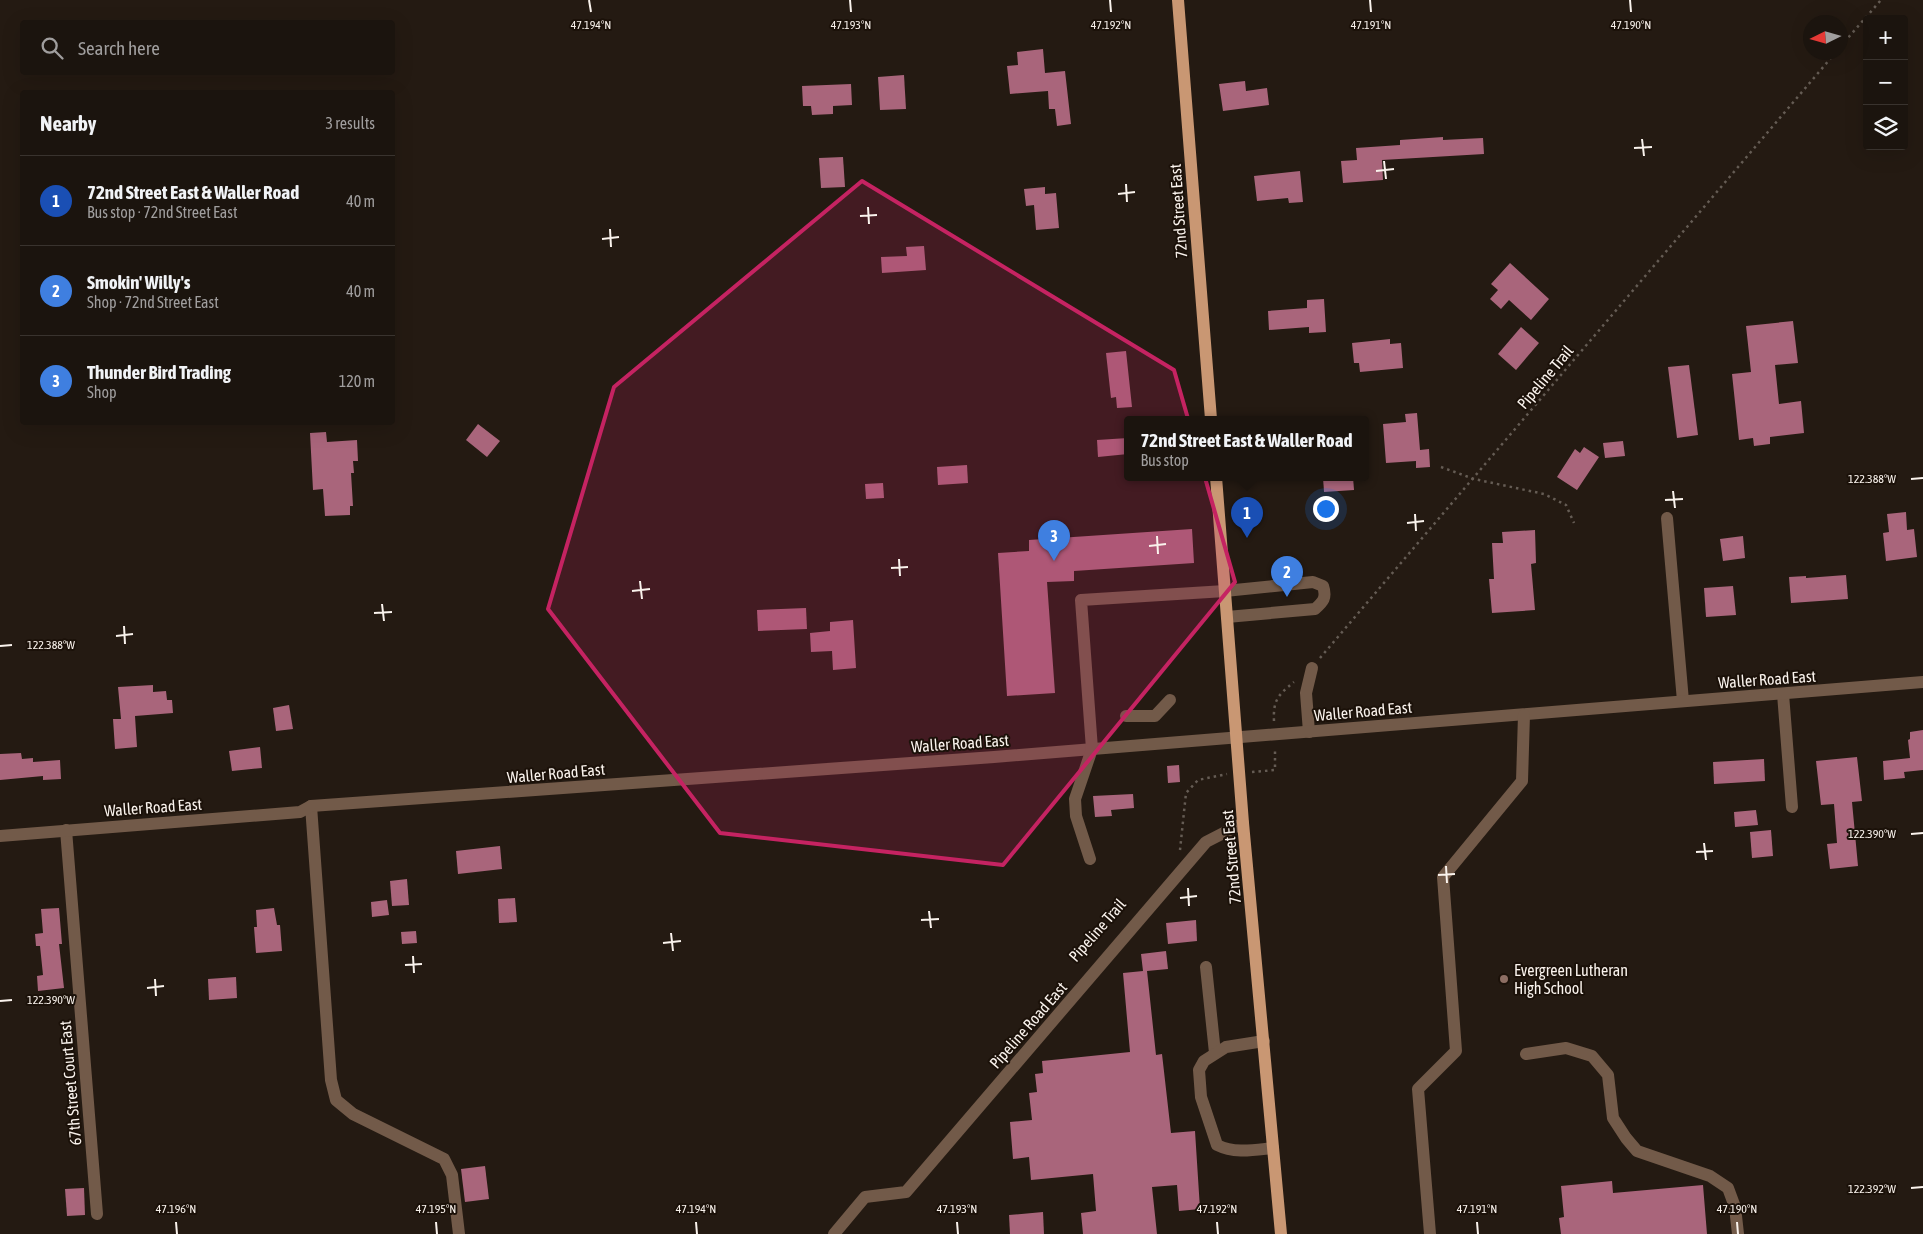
<!DOCTYPE html>
<html lang="en">
<head>
<meta charset="utf-8">
<style>
	:root { --surface:#1b140e; --page:#241d17; --text:#f1f3f6; --muted:#a09e9e; --line:#39332e; --accent:#11cafa }
	body { margin:0; font-family:"Asap Condensed",sans-serif; background:var(--page); color:var(--text) }
	.controls { position:absolute; right:15px; top:15px; display:grid; overflow:hidden; border-radius:5px; box-shadow:0 5px 20px #0002 }
	.controls button { width:45px; height:45px; display:grid; place-items:center; padding:0; border:0; border-bottom:1px solid var(--line); background:var(--surface); color:var(--text); font:25px sans-serif }
	.compass { position:absolute; left:1803px; top:15px; width:45px; height:45px; border-radius:50%; background:var(--surface); box-shadow:0 5px 20px #0002; rotate:265deg }
	.you { position:absolute; left:1325px; top:508px; width:18px; height:18px; margin:-12px; border:4px solid #fff; border-radius:50%; background:#1a73e8; box-shadow:0 0 0 8px #1a73e833 }
	.badge { display:grid; place-items:center; width:32px; height:32px; border-radius:50%; background:var(--accent); color:#fff; font-size:16px; font-weight:700 }
	.pin { position:absolute; translate:-50% -41px; filter:drop-shadow(0 1px 2px #0008) }
	.pin::after { content:''; position:absolute; top:26px; width:18px; height:15px; background:inherit; clip-path:polygon(0 0,100% 0,50% 100%) }
	.popup { position:absolute; left:1124px; top:416px; width:245px; height:65px; box-sizing:border-box; display:grid; place-content:center; border-radius:5px; background:var(--surface); filter:drop-shadow(0 1px 4px #0005); font-size:16px; white-space:nowrap; color:var(--muted) }
	.popup b { font-size:19px; color:var(--text) }
	.popup::after { content:''; position:absolute; left:50%; top:100%; margin-left:-10px; border:10px solid transparent; border-top-color:var(--surface) }
	.list { margin:0; padding:0; list-style:none }
	h2 { display:flex; justify-content:space-between; align-items:center; height:65px; margin:0; padding:0 20px; font-size:21px }
	h2 small { font-size:16px; font-weight:400; color:var(--muted) }
	.list li { display:grid; grid-template-columns:32px 1fr auto; gap:15px; align-items:center; box-sizing:border-box; height:90px; padding:0 20px; border-top:1px solid var(--line) }
	.list b { display:block; font-size:19px; white-space:nowrap }
	.list p { margin:0; font-size:16px; white-space:nowrap; color:var(--muted) }
	.list em { font-size:16px; font-style:normal; color:var(--muted) }
	.icon { flex:none; width:28px; height:28px; fill:none; stroke:currentColor; stroke-width:2; stroke-linecap:round; stroke-linejoin:round }
	.map { position:relative; flex:none; width:1923px; height:1234px; overflow:hidden }
	.search { position:absolute; background:var(--surface); box-shadow:0 5px 20px #0002; left:20px; top:20px; width:375px; height:55px; display:flex; align-items:center; gap:12px; box-sizing:border-box; padding:0 18px; border-radius:5px; color:var(--muted); font-size:19px }
	.panel { position:absolute; background:var(--surface); box-shadow:0 5px 20px #0002; left:20px; top:90px; width:375px; height:335px; border-radius:5px }
	.map>svg:first-child { display:block }
	.building { fill:#a9657b }
	.lines { fill:none; stroke-linecap:round; stroke-linejoin:round }
	.path { stroke:#655c54; stroke-width:2.5; stroke-dasharray:2.5 4; stroke-linecap:butt }
	.minor { stroke:#725a49; stroke-width:12 }
	.major { stroke:#c99773; stroke-width:12 }
	.marked { fill:#c52362; fill-opacity:0.2; stroke:#c52362; stroke-width:4; stroke-linejoin:round }
	.ticks { fill:none; stroke:#faf3ed; stroke-width:2 }
	.education-dot { fill:#8d6e63; stroke:#1b1109; stroke-width:2 }
	.labels { text-anchor:middle; dominant-baseline:central; stroke-width:4; stroke-linejoin:round; paint-order:stroke }
	.street-label { font-size:16px; fill:#faf3ed; stroke:#1b1109 }
	.poi-label { font-size:16px; fill:#faf3ed; stroke:#1b1109; text-anchor:start }
	.ticks-label { font-size:12px; text-anchor:middle; fill:#faf3ed; stroke:#1b1109; stroke-width:4; stroke-linejoin:round; paint-order:stroke }
</style>
</head>
<body>
<div class="map">
<svg width="1923" height="1234" viewBox="0 0 1923 1234">
	<rect width="100%" height="100%" fill="#241a12"/>
	<g class="building">
		<polygon points="1043,49 1045,73 1065,71 1071,124 1057,126 1055,109 1049,109 1048,91 1010,94 1007,66 1018,65 1017,52"/>
		<polygon points="904,75 906,109 880,110 878,77"/>
		<polygon points="1245,81 1246,91 1267,88 1269,105 1223,111 1219,84"/>
		<polygon points="851,84 852,105 833,106 833,114 812,115 811,106 803,106 802,86"/>
		<polygon points="1443,137 1443,140 1483,138 1484,154 1382,160 1383,180 1343,183 1341,161 1357,160 1356,148 1400,145 1400,140"/>
		<polygon points="843,157 845,187 821,188 819,158"/>
		<polygon points="1300,171 1303,202 1289,203 1288,198 1257,201 1254,176"/>
		<polygon points="1045,187 1045,194 1056,193 1059,228 1036,230 1034,205 1026,206 1024,189"/>
		<polygon points="924,246 926,270 882,273 881,257 907,256 906,247"/>
		<polygon points="1510,263 1549,299 1531,320 1509,300 1501,309 1490,299 1498,290 1491,284"/>
		<polygon points="1324,299 1326,332 1309,333 1309,327 1269,330 1268,311 1307,308 1307,300"/>
		<polygon points="1793,321 1798,363 1775,365 1779,404 1801,401 1804,433 1770,437 1770,444 1754,446 1753,438 1739,440 1732,374 1751,372 1746,326"/>
		<polygon points="1521,327 1539,343 1516,370 1498,354"/>
		<polygon points="1390,339 1390,344 1401,343 1403,368 1360,372 1359,363 1354,363 1352,343"/>
		<polygon points="1126,351 1132,407 1117,408 1116,397 1111,398 1106,353"/>
		<polygon points="1689,365 1698,435 1677,438 1668,367"/>
		<polygon points="1417,413 1420,450 1429,449 1430,467 1416,468 1416,461 1386,463 1383,424 1406,422 1405,414"/>
		<polygon points="478,424 500,441 487,457 466,440"/>
		<polygon points="326,432 327,442 357,440 358,461 353,461 354,473 351,473 353,506 350,506 350,515 325,516 323,489 313,490 310,433"/>
		<polygon points="1128,438 1128,454 1098,457 1097,440"/>
		<polygon points="1623,441 1625,456 1605,458 1603,443"/>
		<polygon points="1584,447 1599,457 1577,490 1557,477 1575,449 1580,453"/>
		<polygon points="967,465 968,483 938,485 937,467"/>
		<polygon points="1323,477 1353,477 1354,490 1324,492"/>
		<polygon points="883,483 884,498 866,499 865,484"/>
		<polygon points="1906,512 1907,530 1914,529 1917,557 1886,561 1883,533 1889,532 1887,514"/>
		<polygon points="1192,529 1194,563 1074,571 1074,581 1047,582 1055,693 1007,696 998,553 1029,551 1029,540"/>
		<polygon points="1535,530 1536,563 1531,564 1535,610 1492,613 1489,579 1494,579 1492,543 1503,543 1502,532"/>
		<polygon points="1743,536 1745,558 1723,561 1720,539"/>
		<polygon points="1846,575 1848,599 1791,603 1789,577 1806,576 1806,578"/>
		<polygon points="1733,586 1736,615 1706,617 1704,588"/>
		<polygon points="806,608 807,629 758,631 757,610"/>
		<polygon points="853,620 856,668 833,670 832,651 811,652 810,633 830,631 830,622"/>
		<polygon points="153,685 153,692 166,691 167,700 172,700 173,713 135,716 137,747 115,749 113,719 121,719 118,687"/>
		<polygon points="289,705 293,729 276,731 273,708"/>
		<polygon points="1923,730 1923,770 1904,772 1905,778 1884,780 1883,761 1910,758 1908,740 1910,739 1910,732"/>
		<polygon points="260,747 262,768 232,771 229,751"/>
		<polygon points="21,753 22,759 33,758 33,762 60,760 61,779 43,780 43,776 0,780 0,754"/>
		<polygon points="1857,757 1862,801 1852,802 1858,866 1830,869 1827,844 1837,843 1834,804 1821,805 1816,761"/>
		<polygon points="1764,759 1765,781 1714,784 1713,762"/>
		<polygon points="1179,765 1180,782 1168,783 1167,766"/>
		<polygon points="1133,794 1134,808 1111,810 1112,816 1095,817 1093,796"/>
		<polygon points="1756,810 1758,825 1735,827 1734,812"/>
		<polygon points="1771,830 1773,856 1752,858 1750,832"/>
		<polygon points="500,846 502,869 458,874 456,851"/>
		<polygon points="407,879 409,905 392,906 390,881"/>
		<polygon points="515,898 517,922 499,923 498,899"/>
		<polygon points="387,900 389,915 372,917 371,902"/>
		<polygon points="59,908 62,944 59,944 64,988 38,991 37,976 43,975 40,946 36,946 35,934 43,933 41,909"/>
		<polygon points="274,908 277,925 280,925 282,951 256,953 254,927 257,927 256,910"/>
		<polygon points="1196,920 1197,941 1168,944 1166,923"/>
		<polygon points="416,931 417,943 402,944 401,932"/>
		<polygon points="1166,951 1168,969 1147,971 1156,1055 1162,1054 1171,1133 1195,1131 1200,1209 1179,1211 1177,1185 1152,1187 1157,1234 1083,1234 1081,1213 1096,1211 1093,1174 1031,1180 1029,1157 1013,1159 1010,1122 1032,1120 1029,1093 1037,1092 1035,1074 1043,1073 1042,1061 1130,1052 1123,973 1143,971 1141,954"/>
		<polygon points="236,977 237,998 209,1000 208,979"/>
		<polygon points="485,1166 489,1199 465,1202 461,1169"/>
		<polygon points="1612,1181 1613,1193 1703,1185 1707,1234 1561,1234 1559,1218 1564,1217 1561,1186"/>
		<polygon points="84,1188 85,1215 67,1216 65,1189"/>
		<polygon points="1043,1212 1044,1234 1010,1234 1009,1215"/>
	</g>
	<g class="lines">
		<g class="path">
			<polyline points="1840,47 1881,0"/>
			<polyline points="1441,467 1474,479 1544,494 1566,505 1574,523"/>
			<polyline points="1320,658 1836,52"/>
			<path d="M 1274,721 C 1273,700 1278,695 1294,682"/>
			<polyline points="1252,772 1275,770 1275,749"/>
			<polyline points="1180,850 1186,793 1198,780 1227,774"/>
		</g>
		<g class="minor">
			<polyline points="1667,518 1683,701"/>
			<polyline points="1783,694 1792,807"/>
			<polyline points="1126,716 1155,716 1170,700"/>
			<polyline points="1309,732 1306,693 1312,668"/>
			<polyline points="311,806 331,1080 336,1100 353,1114 444,1159 452,1175 459,1234"/>
			<polyline points="66,830 97,1214"/>
			<polyline points="0,836 300,812 311,806 994,757 1923,682"/>
			<path d="M 1090,859 L 1076,816 L 1075,799 L 1092,749 L 1081,600 L 1225,591 L 1313,582 L 1323,586 C 1327,598 1323,602 1315,609 L 1227,617"/>
			<polyline points="1206,967 1215,1053"/>
			<path d="M 1264,1041 L 1226,1047 L 1204,1061 L 1199,1070 L 1201,1097 L 1217,1145 C 1235,1154 1254,1150 1273,1148"/>
			<polyline points="1526,1054 1566,1048 1592,1056 1608,1075 1613,1118 1626,1138 1637,1151 1710,1176 1728,1188 1735,1207 1738,1234"/>
			<polyline points="834,1234 865,1197 906,1192 1206,842 1243,823"/>
			<polyline points="1430,1234 1418,1089 1456,1051 1443,877 1522,781 1524,715"/>
		</g>
		<g class="major">
			<polyline points="1178,0 1211,419"/>
			<polyline points="1216,477 1243,823 1281,1234"/>
		</g>
	</g>
	<path class="marked" d="M 862,181 L 1174,370 L 1235,582 L 1003,865 L 720,833 L 548,609 L 614,387 Z"/>
	<path class="ticks" d="M 589,0 L 591,12M 850,0 L 851,12M 1110,0 L 1111,12M 1370,0 L 1371,12M 1630,0 L 1631,12M 1642,139 L 1644,156M 1634,148 L 1652,147M 1384,161 L 1386,179M 1376,171 L 1394,169M 1126,184 L 1127,202M 1118,194 L 1135,192M 868,207 L 869,224M 860,216 L 877,215M 610,229 L 611,247M 602,239 L 619,237M 1911,479 L 1923,478M 1673,491 L 1675,508M 1665,500 L 1683,499M 1415,514 L 1416,531M 1407,523 L 1424,521M 1157,536 L 1158,554M 1149,546 L 1166,544M 899,559 L 900,576M 891,568 L 908,567M 640,581 L 642,599M 632,591 L 650,589M 382,604 L 384,621M 374,613 L 392,612M 124,626 L 125,644M 116,636 L 133,634M 0,646 L 12,645M 1911,834 L 1923,833M 1704,843 L 1706,860M 1696,852 L 1713,851M 1446,866 L 1447,883M 1438,875 L 1455,874M 1188,888 L 1189,906M 1180,898 L 1197,896M 929,911 L 931,928M 921,920 L 939,919M 671,933 L 673,951M 663,943 L 681,941M 413,956 L 414,973M 405,965 L 422,964M 155,979 L 156,996M 147,988 L 164,986M 0,1001 L 12,1000M 1911,1188 L 1923,1187M 176,1222 L 177,1234M 436,1222 L 437,1234M 696,1222 L 697,1234M 957,1222 L 958,1234M 1217,1222 L 1218,1234M 1477,1222 L 1478,1234M 1737,1222 L 1738,1234"/>
	<circle class="education-dot" cx="1504" cy="979" r="5"/>
	<g class="labels">
		<g class="street-label">
			<text transform="translate(1178 211) rotate(-94)">72nd Street East</text>
			<text transform="translate(1545 377) rotate(-50)">Pipeline Trail</text>
			<text transform="translate(1767 679) rotate(-4)">Waller Road East</text>
			<text transform="translate(1363 711) rotate(-5)">Waller Road East</text>
			<text transform="translate(960 743) rotate(-4)">Waller Road East</text>
			<text transform="translate(556 773) rotate(-5)">Waller Road East</text>
			<text transform="translate(153 807) rotate(-4)">Waller Road East</text>
			<text transform="translate(1231 857) rotate(-95)">72nd Street East</text>
			<text transform="translate(1097 930) rotate(-49)">Pipeline Trail</text>
			<text transform="translate(1028 1025) rotate(-49)">Pipeline Road East</text>
			<text transform="translate(70 1083) rotate(-95)">67th Street Court East</text>
		</g>
		<g class="poi-label">
			<text x="1514" y="970">Evergreen Lutheran<tspan x="1514" dy="18">High School</tspan></text>
		</g>
	</g>
	<g class="ticks-label">
		<text x="591" y="29">47.194°N</text>
		<text x="851" y="29">47.193°N</text>
		<text x="1111" y="29">47.192°N</text>
		<text x="1371" y="29">47.191°N</text>
		<text x="1631" y="29">47.190°N</text>
		<text x="1872" y="483">122.388°W</text>
		<text x="51" y="649">122.388°W</text>
		<text x="1872" y="838">122.390°W</text>
		<text x="51" y="1004">122.390°W</text>
		<text x="1872" y="1193">122.392°W</text>
		<text x="176" y="1213">47.196°N</text>
		<text x="436" y="1213">47.195°N</text>
		<text x="696" y="1213">47.194°N</text>
		<text x="957" y="1213">47.193°N</text>
		<text x="1217" y="1213">47.192°N</text>
		<text x="1477" y="1213">47.191°N</text>
		<text x="1737" y="1213">47.190°N</text>
	</g>
</svg>
<div class="controls">
<button>+</button>
<button>−</button>
<button><svg class="icon" aria-label="layers" viewBox="0 0 24 24"><path d="M12 4l9 5-9 5-9-5zM3 14l9 5 9-5"/></svg></button>
</div>
<svg class="compass" viewBox="-18 -18 36 36"><path d="M0-13l5 13h-10z" fill="#e53935"/><path d="M0 13l5-13h-10z" fill="#a09e9e"/></svg>
<div class="you"></div>
<div class="pin badge" style="left:1247px;top:538px;background:#1a4fb4">1</div>
<div class="popup"><b>72nd Street East &amp; Waller Road</b>Bus stop</div>
<div class="pin badge" style="left:1287px;top:597px;background:#3f7fe0">2</div>
<div class="pin badge" style="left:1054px;top:561px;background:#3f7fe0">3</div>
<div class="search"><svg class="icon" aria-label="search" viewBox="0 0 24 24"><circle cx="10" cy="10" r="6"/><path d="M15 15l6 6"/></svg>Search here</div>
<section class="panel">
<h2>Nearby<small>3 results</small></h2>
<ul class="list">
<li><span class="badge" style="background:#1a4fb4">1</span><div><b>72nd Street East &amp; Waller Road</b><p>Bus stop · 72nd Street East</p></div><em>40 m</em></li>
<li><span class="badge" style="background:#3f7fe0">2</span><div><b>Smokin' Willy's</b><p>Shop · 72nd Street East</p></div><em>40 m</em></li>
<li><span class="badge" style="background:#3f7fe0">3</span><div><b>Thunder Bird Trading</b><p>Shop</p></div><em>120 m</em></li>
</ul>
</section>
</div>
</body>
</html>
